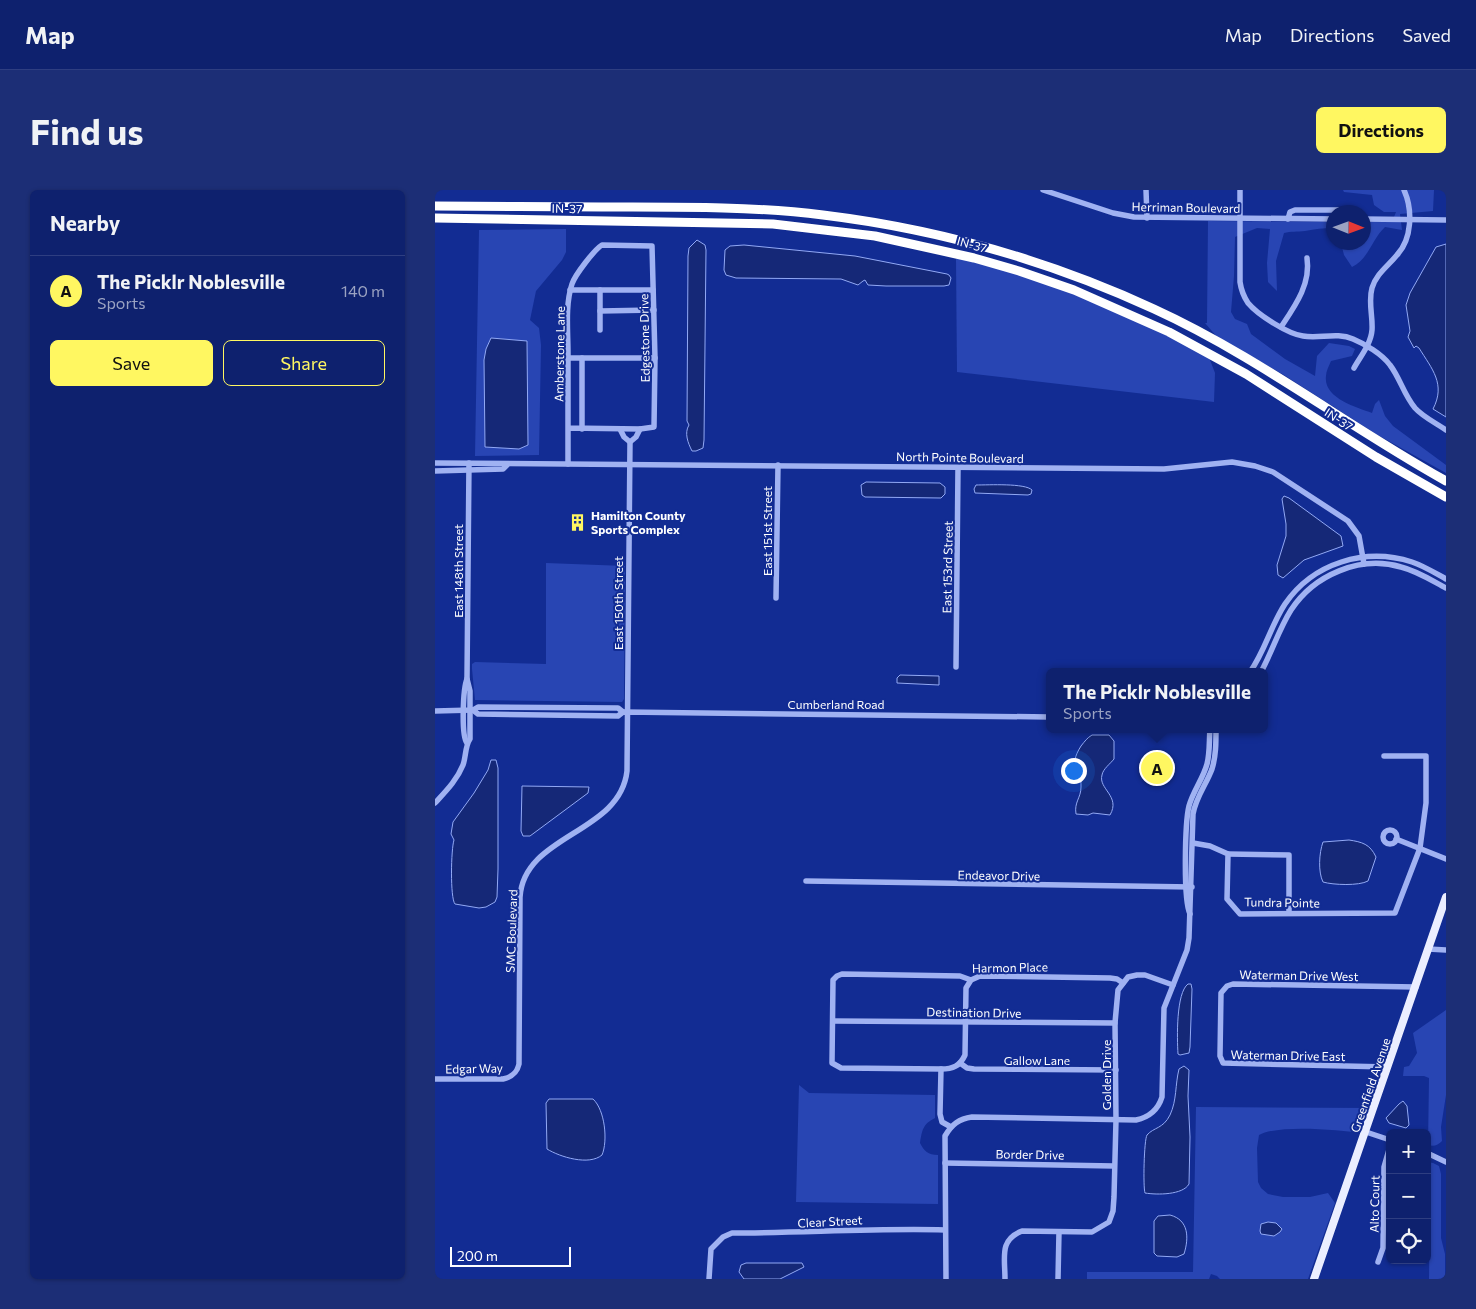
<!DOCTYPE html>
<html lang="en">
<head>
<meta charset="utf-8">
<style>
	:root { --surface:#0e216e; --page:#1c2e76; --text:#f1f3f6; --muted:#9ba3c2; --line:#2e3e81; --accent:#fff761 }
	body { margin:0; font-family:Commissioner,sans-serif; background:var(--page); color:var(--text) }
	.controls { position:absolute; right:15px; bottom:15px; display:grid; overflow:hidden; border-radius:8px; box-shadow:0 1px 4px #0004 }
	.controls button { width:45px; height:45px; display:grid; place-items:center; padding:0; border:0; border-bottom:1px solid var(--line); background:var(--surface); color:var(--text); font:25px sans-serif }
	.compass { position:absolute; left:891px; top:15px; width:45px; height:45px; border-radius:50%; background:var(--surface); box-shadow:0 1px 4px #0004; rotate:91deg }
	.scale { position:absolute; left:15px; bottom:12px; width:121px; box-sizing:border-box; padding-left:5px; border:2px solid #fff; border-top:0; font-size:14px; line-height:18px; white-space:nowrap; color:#fff; -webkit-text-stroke:4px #122c93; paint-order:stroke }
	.you { position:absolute; left:638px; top:580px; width:18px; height:18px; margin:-12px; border:4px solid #fff; border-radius:50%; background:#1a73e8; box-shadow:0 0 0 8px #1a73e833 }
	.badge { display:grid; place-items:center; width:32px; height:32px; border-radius:50%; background:var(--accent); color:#111; font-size:16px; font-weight:700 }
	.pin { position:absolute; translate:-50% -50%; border:2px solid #fff; box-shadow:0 1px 5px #0006 }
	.popup { position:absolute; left:611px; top:478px; width:222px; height:65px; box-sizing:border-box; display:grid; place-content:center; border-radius:8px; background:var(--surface); filter:drop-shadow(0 1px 4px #0005); font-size:16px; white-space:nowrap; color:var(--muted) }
	.popup b { font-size:19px; color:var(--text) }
	.popup::after { content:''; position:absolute; left:50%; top:100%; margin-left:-10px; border:10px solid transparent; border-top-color:var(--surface) }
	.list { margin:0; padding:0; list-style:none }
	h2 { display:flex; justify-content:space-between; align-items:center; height:65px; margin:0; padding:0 20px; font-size:21px }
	h2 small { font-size:16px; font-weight:400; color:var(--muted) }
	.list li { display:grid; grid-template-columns:32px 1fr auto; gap:15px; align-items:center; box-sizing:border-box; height:70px; padding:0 20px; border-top:1px solid var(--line) }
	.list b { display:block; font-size:19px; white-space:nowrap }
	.list p { margin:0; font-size:16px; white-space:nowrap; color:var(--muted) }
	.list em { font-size:16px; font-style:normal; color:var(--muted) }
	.actions { display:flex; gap:10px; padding:15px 20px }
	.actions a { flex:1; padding:11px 0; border:1px solid var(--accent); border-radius:8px; text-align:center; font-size:18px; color:var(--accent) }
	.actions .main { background:var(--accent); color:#111 }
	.icon { flex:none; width:28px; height:28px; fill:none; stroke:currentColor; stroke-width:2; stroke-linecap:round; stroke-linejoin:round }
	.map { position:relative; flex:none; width:1011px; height:1089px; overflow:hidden; border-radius:8px }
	header { display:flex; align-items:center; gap:30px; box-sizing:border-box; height:70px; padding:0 25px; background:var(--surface); border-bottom:1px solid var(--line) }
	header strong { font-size:24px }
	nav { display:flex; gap:28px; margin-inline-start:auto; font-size:18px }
	.intro { display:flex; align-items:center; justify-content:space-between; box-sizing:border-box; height:120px; padding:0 30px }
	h1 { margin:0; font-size:35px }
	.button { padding:12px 22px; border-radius:8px; background:var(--accent); color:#111; font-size:18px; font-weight:700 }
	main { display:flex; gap:30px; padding:0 30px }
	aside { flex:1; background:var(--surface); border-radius:8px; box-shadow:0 1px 4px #0004 }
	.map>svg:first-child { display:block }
	.green { fill:#2845b3 }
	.water { fill:#152877; stroke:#92a9f5 }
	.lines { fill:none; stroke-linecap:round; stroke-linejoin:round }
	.minor { stroke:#a0b2f2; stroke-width:5.5 }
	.major { stroke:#ebeeff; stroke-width:8 }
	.highway { stroke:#fff; stroke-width:9 }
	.labels { text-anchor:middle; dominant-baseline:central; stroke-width:4; stroke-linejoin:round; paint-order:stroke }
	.street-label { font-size:12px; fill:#fff; stroke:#122c93 }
	.poi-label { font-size:12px; font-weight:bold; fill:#fff; stroke:#122c93; text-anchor:start }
</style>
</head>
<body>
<header>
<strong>Map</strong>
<nav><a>Map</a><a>Directions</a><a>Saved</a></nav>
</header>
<div class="intro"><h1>Find us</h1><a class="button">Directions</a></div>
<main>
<aside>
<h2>Nearby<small></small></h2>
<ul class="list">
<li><span class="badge">A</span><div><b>The Picklr Noblesville</b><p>Sports</p></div><em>140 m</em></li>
</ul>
<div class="actions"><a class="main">Save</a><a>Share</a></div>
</aside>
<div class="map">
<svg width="1011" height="1089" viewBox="0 0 1011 1089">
	<rect width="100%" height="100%" fill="#122c93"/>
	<g class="green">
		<path d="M 908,0 L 999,0 L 998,21 L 965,24 L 967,40 L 950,37 C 937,49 933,70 917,77 L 909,65 L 906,53 L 928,52 L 929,32 L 957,32 L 961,22 L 949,22 L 939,15 L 937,5 L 909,2 Z"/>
		<path d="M 773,31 L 898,32 L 898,38 C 888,38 880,39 870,41 C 862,42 856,41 849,43 L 841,71 L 842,101 L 833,92 L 832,73 L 835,39 L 822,38 L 800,47 L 799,86 L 796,122 L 800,129 L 812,134 L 816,144 L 850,169 L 880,186 L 882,166 L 894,153 L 914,156 L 920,159 L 917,166 L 896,171 C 894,176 891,181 891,186 C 888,208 921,217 937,223 L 940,214 L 944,210 L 950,226 L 958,236 L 1011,275 L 1011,283 L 941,244 L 849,185 L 782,147 L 770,133 L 772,133 Z"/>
		<polygon points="131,39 131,62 127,70 101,101 95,130 104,138 106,155 104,265 40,266 44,40"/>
		<polygon points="539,68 663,110 772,162 780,183 779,212 522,182 521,69"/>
		<polygon points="111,373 190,376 189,509 187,512 40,510 37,479 37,474 40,472 111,474"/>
		<path d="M 1011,820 L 1011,905 L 1006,937 L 1007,951 C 1003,955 999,957 993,955 L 994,888 L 989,886 L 968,886 L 969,877 L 974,876 L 982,863 L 978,843 Z"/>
		<path d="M 364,895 L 374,903 L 500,905 L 500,928 C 488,934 487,940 485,953 C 489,961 493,965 503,965 L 503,1014 L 361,1012 Z"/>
		<path d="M 761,917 L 937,918 L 928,943 C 904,940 844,934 824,945 L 822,958 L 823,992 L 826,998 L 833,1004 L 848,1007 L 875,1007 L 893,1003 L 900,1013 L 873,1089 L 785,1089 L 782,1086 L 776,1084 L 774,1089 L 652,1089 L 652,1082 L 758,1082 Z"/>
		<polygon points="992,972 998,973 1004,976 1006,984 1006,1048 1010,1064 1010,1089 994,1089 995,987"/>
	</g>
	<g class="water">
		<path d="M 262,50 L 270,55 L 271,60 L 269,250 L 268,258 L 261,261 L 257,261 C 253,253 249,243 254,235 L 252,231 L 253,66 L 254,58 Z"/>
		<path d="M 1011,54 L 1011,227 L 998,219 C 1011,194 997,179 984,158 L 981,156 L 979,158 L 973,147 L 975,141 L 971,115 L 975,103 L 1001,57 Z"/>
		<polygon points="309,55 420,66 512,84 514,85 516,88 514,95 509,96 451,96 433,95 430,90 428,91 423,95 406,89 301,88 291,85 289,80 290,60 295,56"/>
		<polygon points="56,148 92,151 93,255 84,259 50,257 49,170 51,159"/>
		<polygon points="431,292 505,293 510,297 510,304 506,308 430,307 427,305 426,295"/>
		<path d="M 541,295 C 554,295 590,293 597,300 L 596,304 L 593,305 L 540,303 L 539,299 Z"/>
		<polygon points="849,306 854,308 906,346 908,356 869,370 848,388 843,385 842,375 851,346 851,334 847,309"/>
		<polygon points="465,485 504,486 504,495 462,493 462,488"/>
		<path d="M 657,545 L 674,545 L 679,551 L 679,569 C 675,574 668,579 667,585 C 663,599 686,606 675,625 L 658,623 L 653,625 L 641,624 C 639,612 646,608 646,597 C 647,578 632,578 646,556 C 650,551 652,548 657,545 Z"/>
		<path d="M 56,570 L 61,570 L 63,578 L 63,679 L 62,707 L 60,712 L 51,717 L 44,718 L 20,714 C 15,708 16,659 19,650 L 16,644 L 18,632 L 39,603 L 53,580 Z"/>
		<polygon points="87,596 154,597 153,603 95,646 88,646 86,641"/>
		<path d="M 914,650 C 927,652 935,654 941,667 L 933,691 C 924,696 898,695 888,692 C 883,682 884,663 888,652 Z"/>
		<path d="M 753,794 L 756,794 L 757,799 L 755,857 L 754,863 L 745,865 L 743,864 C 742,848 741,803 753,794 Z"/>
		<path d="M 749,876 L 754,880 L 753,906 L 755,947 L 754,994 C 748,1005 722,1005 710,1003 C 708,997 709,950 712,945 C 719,937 728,939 735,925 C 742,910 740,895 744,879 Z"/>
		<path d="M 114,909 L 158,909 C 170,920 173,951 167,965 C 154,976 125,967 112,959 L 111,913 Z"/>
		<polygon points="968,911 972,916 974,935 971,938 954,933 951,928 964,914"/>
		<path d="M 735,1025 C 754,1030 754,1048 749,1064 L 742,1067 L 722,1066 L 719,1063 L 719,1031 L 723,1026 Z"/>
		<polygon points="833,1032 841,1033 847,1039 845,1042 839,1046 826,1044 825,1041 826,1034"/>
		<polygon points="311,1073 367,1073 369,1077 345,1089 309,1089 304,1082 306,1075"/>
	</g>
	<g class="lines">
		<g class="minor">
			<polyline points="608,0 678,23 699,27 898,29"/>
			<polyline points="711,0 712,28"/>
			<path d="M 805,0 L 805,92 C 806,99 809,107 813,113 C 823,125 853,144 868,146 C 884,149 902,142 918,149 C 930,154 947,164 955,175 C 965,188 969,205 980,218 C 988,227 1001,233 1011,240"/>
			<polyline points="853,29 855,22 860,20 913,20 918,22"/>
			<polyline points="928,29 1011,30"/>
			<polyline points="135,100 218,100"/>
			<polyline points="165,100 165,121 219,120"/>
			<polyline points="165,121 165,140"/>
			<path d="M 846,137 C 860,116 876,94 872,68"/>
			<polyline points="133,168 220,168"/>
			<polyline points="147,168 147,239"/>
			<path d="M 919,178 C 925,167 936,154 937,140 C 938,126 933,112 937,98 C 941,84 953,76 962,65 C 977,49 978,20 969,0"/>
			<path d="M 133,238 L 205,239 L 219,237 L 220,168 L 217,56 L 167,55 C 159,60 140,85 137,94 C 130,115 133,141 133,163 C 133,200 133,237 133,274"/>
			<polyline points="185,239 189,247 195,252"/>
			<polyline points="0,273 729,279 797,272 820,276 838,282 913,331 924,346 929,374"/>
			<polyline points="0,281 68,279 72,275"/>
			<polyline points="341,408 343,275"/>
			<polyline points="521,477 523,278"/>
			<path d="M 815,482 C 830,461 836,435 850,414 C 878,373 930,357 977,372 C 989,376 1000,383 1011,389"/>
			<path d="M 826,482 C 837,462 844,439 856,420 C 879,385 925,365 966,377 C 982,381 996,390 1011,398"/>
			<polyline points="38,520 43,524 183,526 188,522 614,527"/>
			<polyline points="0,521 38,520 43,517 183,518 188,522"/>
			<path d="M 32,553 C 26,546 28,498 32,489 L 34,273"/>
			<path d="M 0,613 C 11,601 22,590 28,575 C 31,567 30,556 35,549 L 35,501 L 32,489"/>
			<circle cx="955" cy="647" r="7"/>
			<polyline points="961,649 1011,669"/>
			<polyline points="758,653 775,656 793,664 792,709 805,724 960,723 985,658 991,613 991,566 949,566"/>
			<polyline points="793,664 854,665 854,723"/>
			<polyline points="371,691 757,697"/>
			<path d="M 755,724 C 748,710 750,632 754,616 C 758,601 768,589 772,574 C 775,563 774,550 775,539"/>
			<polyline points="993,759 1011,760"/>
			<path d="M 536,790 L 525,786 L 407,784 L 402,786 L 398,790 L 397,873 L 406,878 L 506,879 C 518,879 525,876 530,865 L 531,798 L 536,790 L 545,786 L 675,788 L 682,789 L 688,793"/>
			<polyline points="398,831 680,833"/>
			<polyline points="525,873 532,878 539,879 681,880"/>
			<polyline points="953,877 788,873 785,866 786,803 792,796 798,794 981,797"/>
			<polyline points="506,879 505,924 507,932 516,937"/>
			<path d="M 0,889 L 68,889 C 77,887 82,883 84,874 L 85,707 C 89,644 185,644 192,581 L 195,252 L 201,247 L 205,239"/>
			<polyline points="931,942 955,950"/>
			<polyline points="992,963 1011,972"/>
			<polyline points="510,973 679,976"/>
			<polyline points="943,1072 948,1058 949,977 955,956"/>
			<path d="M 274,1089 L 276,1059 L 288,1047 L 297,1043 C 368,1043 439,1038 510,1040"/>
			<path d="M 511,1089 L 510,946 C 517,934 524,929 537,927 L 701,930 C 715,927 723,920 727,907 L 729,818 L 752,760 L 754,748 L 758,624 C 761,607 771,595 777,579 C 781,566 781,553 781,539"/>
			<path d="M 570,1089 C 570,1067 564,1050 587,1041 L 657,1042 L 674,1032 L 678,1021 L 679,1007 L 681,930 L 680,833 L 683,800 L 693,787 L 702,785 L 710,785 L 738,795"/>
			<polyline points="623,1089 624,1042"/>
		</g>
		<polyline class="major" points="879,1089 1011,707"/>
		<g class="highway">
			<path d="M 0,16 C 56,16 111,17 167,17 C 241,17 315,16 388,25 C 503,39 613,70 719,119 C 822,166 912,236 1011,291"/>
			<polyline points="0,28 338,34 440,46 539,68 584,81 639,100 734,142 811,184 941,267 1011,307"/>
		</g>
	</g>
	<defs>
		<symbol id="building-bare" viewBox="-9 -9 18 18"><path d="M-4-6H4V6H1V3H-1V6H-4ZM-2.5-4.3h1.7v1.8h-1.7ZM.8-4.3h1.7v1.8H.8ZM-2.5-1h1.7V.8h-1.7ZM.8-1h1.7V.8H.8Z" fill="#fff761" stroke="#122c93" stroke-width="2.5" paint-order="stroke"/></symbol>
	</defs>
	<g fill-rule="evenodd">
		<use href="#building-bare" x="130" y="320" width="25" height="25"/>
	</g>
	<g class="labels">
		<g class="street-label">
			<text transform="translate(751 17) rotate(1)">Herriman Boulevard</text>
			<text transform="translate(132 18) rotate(1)">IN-37</text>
			<text transform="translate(537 54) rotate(15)">IN-37</text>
			<text transform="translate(209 148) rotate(-91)">Edgestone Drive</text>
			<text transform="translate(124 164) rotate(-89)">Amberstone Lane</text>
			<text transform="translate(904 229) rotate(33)">IN-37</text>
			<text transform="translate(525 267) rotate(1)">North Pointe Boulevard</text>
			<text transform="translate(332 341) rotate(-90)">East 151st Street</text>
			<text transform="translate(512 377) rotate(-89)">East 153rd Street</text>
			<text transform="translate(23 381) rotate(-90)">East 148th Street</text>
			<text transform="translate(183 413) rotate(-90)">East 150th Street</text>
			<text x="401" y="514">Cumberland Road</text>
			<text transform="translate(564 685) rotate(1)">Endeavor Drive</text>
			<text transform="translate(847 712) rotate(1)">Tundra Pointe</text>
			<text transform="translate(76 741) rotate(-88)">SMC Boulevard</text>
			<text transform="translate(575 777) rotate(-1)">Harmon Place</text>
			<text transform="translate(864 785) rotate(1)">Waterman Drive West</text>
			<text transform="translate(539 822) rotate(1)">Destination Drive</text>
			<text transform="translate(853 865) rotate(1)">Waterman Drive East</text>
			<text x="602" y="870">Gallow Lane</text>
			<text transform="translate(39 878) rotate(-1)">Edgar Way</text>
			<text transform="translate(671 885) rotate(-90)">Golden Drive</text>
			<text transform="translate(935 895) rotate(-71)">Greenfield Avenue</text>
			<text transform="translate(595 964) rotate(1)">Border Drive</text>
			<text transform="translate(939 1014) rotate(-89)">Alto Court</text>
			<text transform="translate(395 1031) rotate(-3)">Clear Street</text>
		</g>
		<g class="poi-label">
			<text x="156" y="325">Hamilton County<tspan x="156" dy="14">Sports Complex</tspan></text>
		</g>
	</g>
</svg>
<div class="controls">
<button>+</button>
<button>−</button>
<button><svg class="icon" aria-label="locate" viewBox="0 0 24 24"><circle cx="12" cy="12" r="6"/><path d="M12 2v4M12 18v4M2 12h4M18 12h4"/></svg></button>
</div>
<svg class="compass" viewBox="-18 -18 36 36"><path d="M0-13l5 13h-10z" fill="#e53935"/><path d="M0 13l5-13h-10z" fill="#9ba3c2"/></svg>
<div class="scale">200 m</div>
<div class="you"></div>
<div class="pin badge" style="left:722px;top:578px">A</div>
<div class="popup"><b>The Picklr Noblesville</b>Sports</div>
</div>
</main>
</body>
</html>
